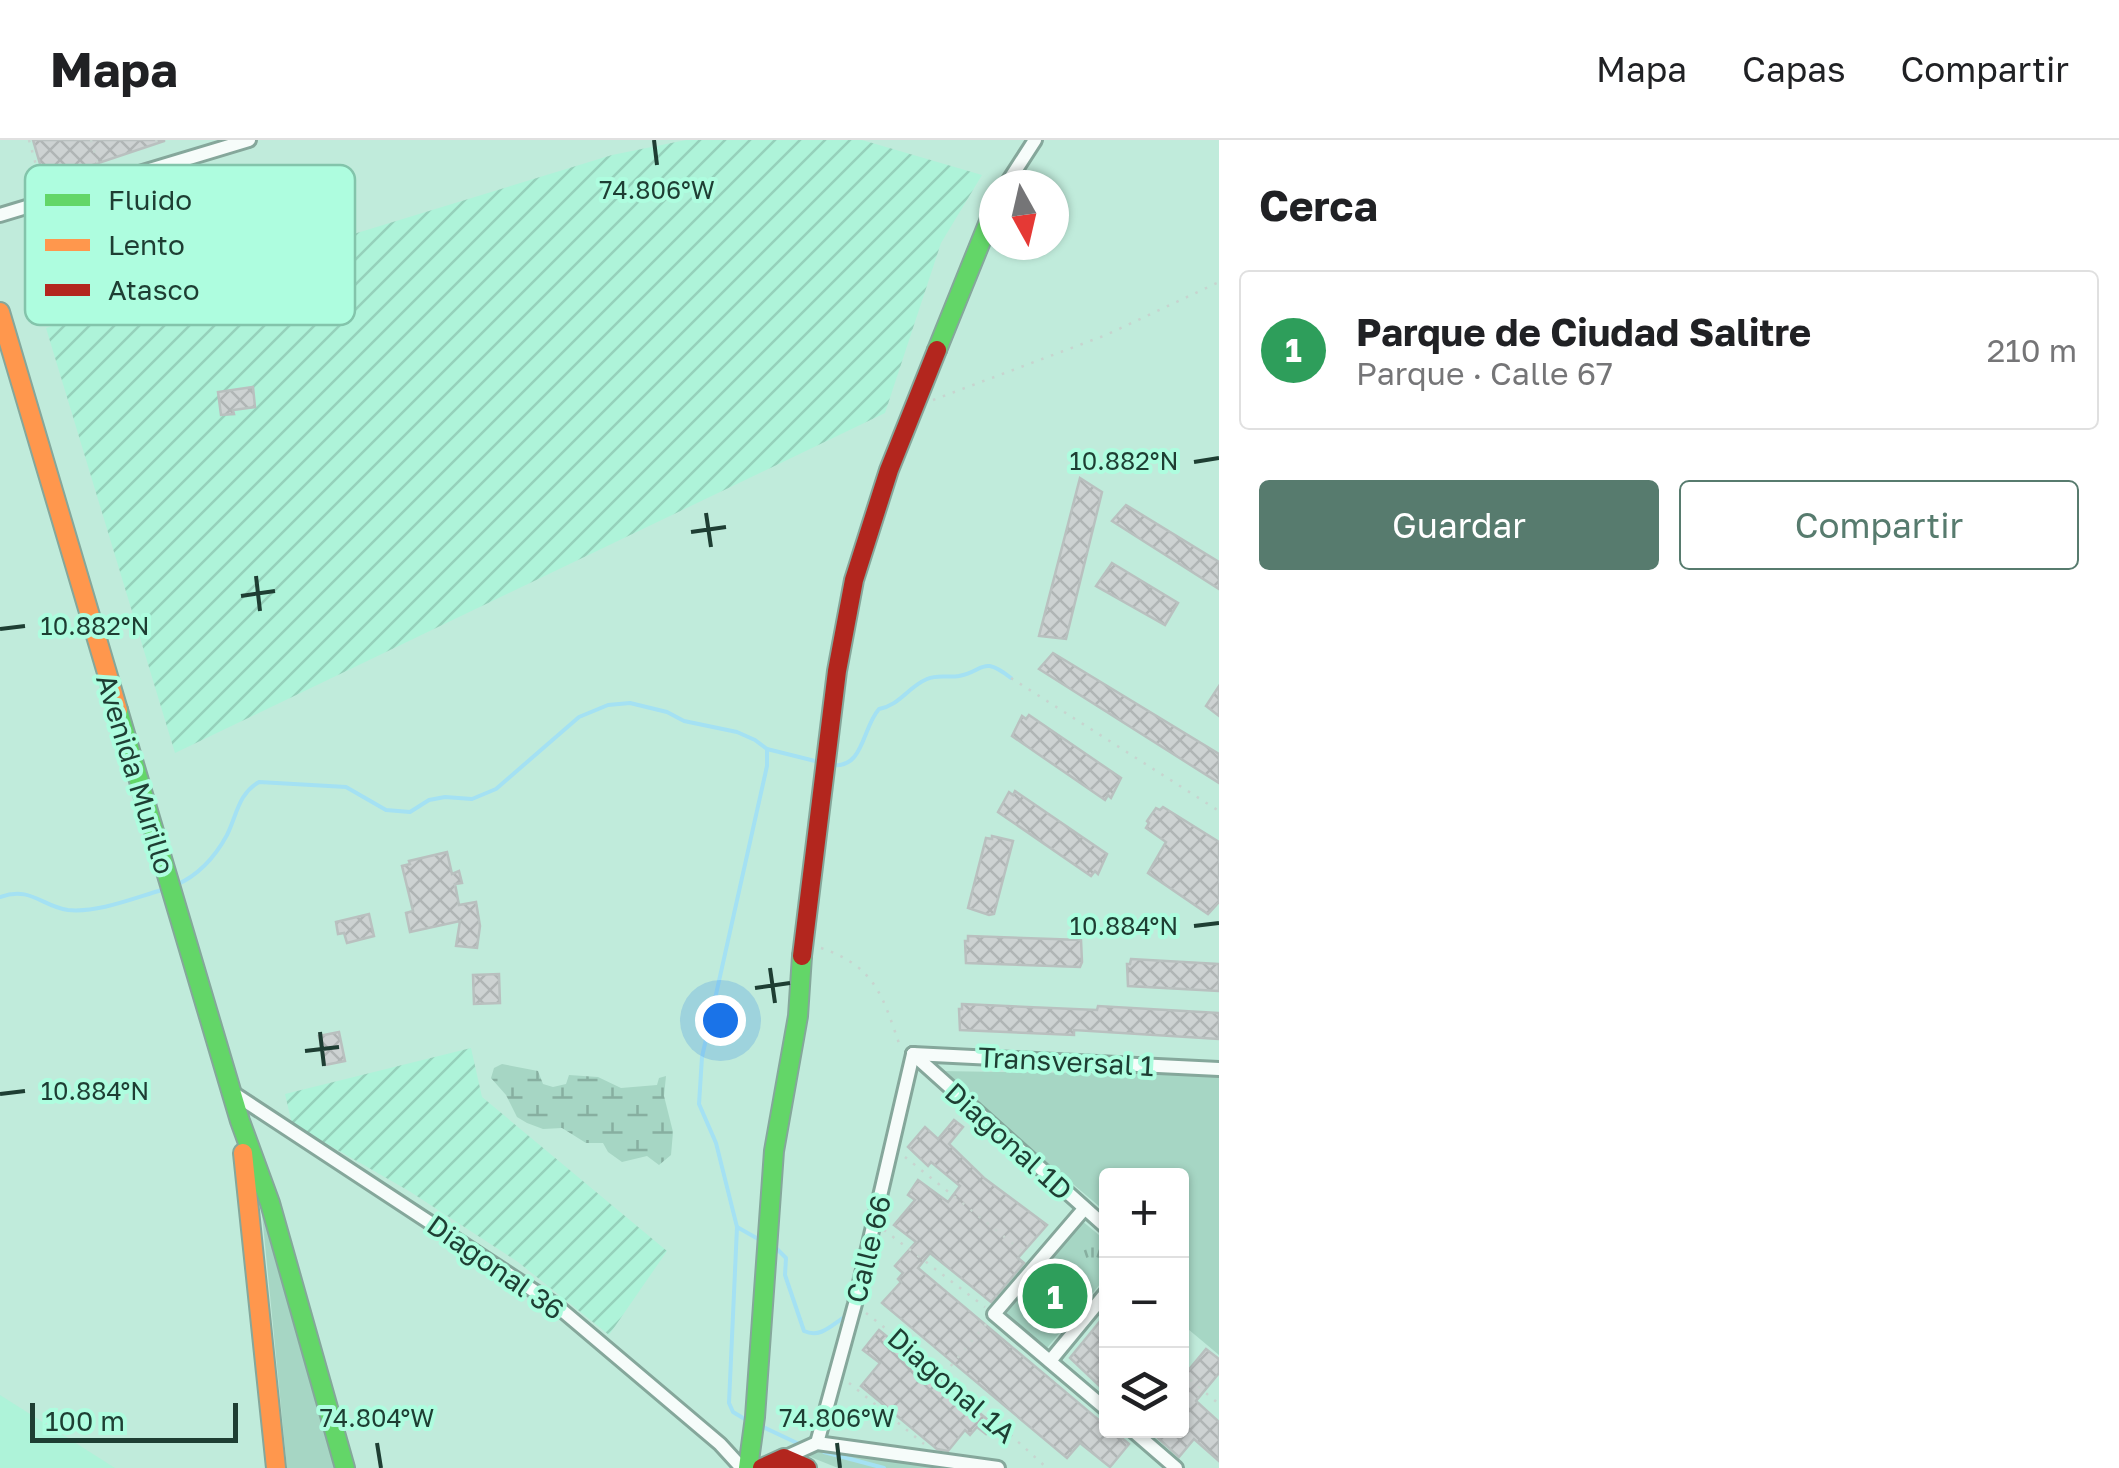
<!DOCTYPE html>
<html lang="es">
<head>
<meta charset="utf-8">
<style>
	:root { --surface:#fff; --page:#f2f2f2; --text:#202124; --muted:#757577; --line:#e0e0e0; --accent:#577b6e }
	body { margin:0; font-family:"Golos Text",sans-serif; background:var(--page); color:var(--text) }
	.controls { position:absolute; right:30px; bottom:30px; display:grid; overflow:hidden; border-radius:10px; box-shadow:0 2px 8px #0004 }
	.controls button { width:90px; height:90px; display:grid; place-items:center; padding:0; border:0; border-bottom:2px solid var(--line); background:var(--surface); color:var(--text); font:50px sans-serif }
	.compass { position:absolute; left:979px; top:30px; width:90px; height:90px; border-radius:50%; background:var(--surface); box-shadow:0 2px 8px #0004; rotate:172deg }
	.scale { position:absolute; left:30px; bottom:25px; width:208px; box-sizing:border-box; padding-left:10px; border:5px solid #1e3e33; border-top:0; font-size:28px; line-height:35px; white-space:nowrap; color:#1e3e33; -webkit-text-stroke:8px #aefddf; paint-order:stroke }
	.you { position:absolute; left:720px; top:880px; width:35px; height:35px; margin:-25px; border:8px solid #fff; border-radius:50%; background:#1a73e8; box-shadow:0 0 0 15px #1a73e833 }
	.badge { display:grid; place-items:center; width:65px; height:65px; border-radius:50%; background:var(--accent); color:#fff; font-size:32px; font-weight:700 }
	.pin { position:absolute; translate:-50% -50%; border:5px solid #fff; box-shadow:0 2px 10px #0006 }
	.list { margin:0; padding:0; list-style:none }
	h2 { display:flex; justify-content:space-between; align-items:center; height:130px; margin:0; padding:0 40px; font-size:42px }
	h2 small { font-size:32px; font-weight:400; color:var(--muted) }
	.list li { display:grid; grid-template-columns:65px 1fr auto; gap:30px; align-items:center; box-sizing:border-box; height:160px; margin:0 20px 20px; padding:0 20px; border:2px solid var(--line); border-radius:10px }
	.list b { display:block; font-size:38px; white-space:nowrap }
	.list p { margin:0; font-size:32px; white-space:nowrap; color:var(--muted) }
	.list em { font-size:32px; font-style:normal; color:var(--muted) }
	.actions { display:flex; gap:20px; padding:30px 40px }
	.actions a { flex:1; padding:22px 0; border:2px solid var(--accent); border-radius:10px; text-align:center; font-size:35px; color:var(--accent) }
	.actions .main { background:var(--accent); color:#fff }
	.icon { flex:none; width:55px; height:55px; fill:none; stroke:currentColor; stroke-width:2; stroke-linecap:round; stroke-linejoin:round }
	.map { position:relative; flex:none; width:1219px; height:1328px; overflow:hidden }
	header { display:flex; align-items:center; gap:60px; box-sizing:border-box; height:140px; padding:0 50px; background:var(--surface); border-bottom:2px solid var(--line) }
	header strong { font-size:48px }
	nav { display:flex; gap:55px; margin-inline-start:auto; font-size:35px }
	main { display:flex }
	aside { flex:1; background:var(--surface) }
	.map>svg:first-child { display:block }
	.built { fill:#aef3d9 }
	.industrial { fill:url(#industrial-furrows) }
	.green { fill:#a6d6c4 }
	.wetland { fill:url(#wetland-marsh) }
	.park { fill:url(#park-tufts) }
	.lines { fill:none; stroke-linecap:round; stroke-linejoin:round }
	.stream { stroke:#a4e1f3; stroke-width:4 }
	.building { fill:url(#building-cross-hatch); stroke:#b9c0bf; stroke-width:2.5 }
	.street-casing { stroke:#85a79b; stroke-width:18 }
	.fast-casing { stroke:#85a79b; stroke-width:22 }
	.slow-casing { stroke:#85a79b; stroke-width:22 }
	.jam-casing { stroke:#85a79b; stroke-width:22 }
	.path { stroke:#c7d4cf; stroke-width:2.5; stroke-dasharray:2.5 8; stroke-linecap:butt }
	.street { stroke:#f6fcfa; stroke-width:12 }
	.fast { stroke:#63d668; stroke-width:18 }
	.slow { stroke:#ff974d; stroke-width:18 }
	.jam { stroke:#b3261e; stroke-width:18 }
	.ticks { fill:none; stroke:#1e3e33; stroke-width:4 }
	.labels { text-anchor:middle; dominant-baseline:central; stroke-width:8; stroke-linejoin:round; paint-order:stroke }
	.street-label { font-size:28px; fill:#1e3e33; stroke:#aefddf }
	.key { fill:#aefddf; stroke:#83c4ab; stroke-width:2.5 }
	.key-label { font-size:28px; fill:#1e3e33 }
	.ticks-label { font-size:25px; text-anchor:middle; fill:#1e3e33; stroke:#aefddf; stroke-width:8; stroke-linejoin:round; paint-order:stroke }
</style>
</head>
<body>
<header>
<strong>Mapa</strong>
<nav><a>Mapa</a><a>Capas</a><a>Compartir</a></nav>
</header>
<main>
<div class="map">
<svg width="1219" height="1328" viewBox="0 0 1219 1328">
	<defs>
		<pattern id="industrial-furrows" width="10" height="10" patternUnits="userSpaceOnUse" patternTransform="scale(2.5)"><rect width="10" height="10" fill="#aef3d9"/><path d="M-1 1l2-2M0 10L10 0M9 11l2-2" fill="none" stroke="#95d1bb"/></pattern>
		<pattern id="wetland-marsh" width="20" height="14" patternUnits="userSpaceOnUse" patternTransform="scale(2.5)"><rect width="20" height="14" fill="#a6d6c4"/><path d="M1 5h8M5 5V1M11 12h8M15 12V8" fill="none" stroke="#87afa0"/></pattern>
		<pattern id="park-tufts" width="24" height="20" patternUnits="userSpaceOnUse" patternTransform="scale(2.5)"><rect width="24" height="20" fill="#a6d6c4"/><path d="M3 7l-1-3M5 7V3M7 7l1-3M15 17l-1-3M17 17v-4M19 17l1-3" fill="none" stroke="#87afa0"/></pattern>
		<pattern id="building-cross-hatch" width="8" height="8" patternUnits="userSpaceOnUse" patternTransform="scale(2.5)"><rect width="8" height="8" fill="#cdd2d2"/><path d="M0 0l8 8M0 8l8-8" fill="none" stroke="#b0b5b5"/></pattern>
	</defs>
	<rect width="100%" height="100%" fill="#c0ebdb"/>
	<polygon class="built" points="0,1255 115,1328 0,1328"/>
	<g class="industrial">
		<polygon points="686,0 862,0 982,35 941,103 885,273 175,613 46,188 612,15"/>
		<polygon points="471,908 482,957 667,1111 609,1195 518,1122 409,1051 292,984 285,954"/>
	</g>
	<g class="green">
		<polygon points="939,931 1219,935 1219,1215 1182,1184 1182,1036 1106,1036 1106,1072"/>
		<polygon points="261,1064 336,1328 287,1328"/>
		<polygon points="819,1305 953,1328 838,1328 808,1316"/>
	</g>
	<polygon class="wetland" points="502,924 538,931 543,944 553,947 566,944 569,935 598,937 621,948 657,945 659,938 666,936 664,956 673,992 671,1015 659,1025 647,1016 622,1022 608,1012 603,1003 586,1003 562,988 543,989 527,983 517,977 506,955 491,938 494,928"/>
	<polygon class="park" points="1081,1080 1106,1101 1106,1137 1047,1208 1004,1175"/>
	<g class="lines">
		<g class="stream">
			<path d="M 832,625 C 864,629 862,588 879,569 C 900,565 908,547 927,539 C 939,534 947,538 959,536 C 985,531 981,515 1011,538"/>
			<path d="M 176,745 C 199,735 215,717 227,695 C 237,675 238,654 259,642 L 346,647 L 386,670 L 410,672 L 429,660 L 445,657 L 472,659 L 496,649 L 579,577 L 608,565 L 630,563 L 667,572 L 684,581 L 737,592 L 755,600 L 767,609 L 823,623"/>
			<path d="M 0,757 C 31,746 41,766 68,770 C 98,773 134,758 162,750"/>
			<polyline points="737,1087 729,1263 733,1272 748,1281"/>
			<polyline points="760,1100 737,1087 716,1003 699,964 702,917 767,626 767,609"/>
			<path d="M 773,1105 L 786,1118 L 785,1135 L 804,1191 C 822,1199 833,1183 848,1175"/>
			<polyline points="761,1286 797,1303"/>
			<polyline points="824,1312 884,1328"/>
		</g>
	</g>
	<g class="building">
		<polygon points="33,0 164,0 164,1 45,41"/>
		<polygon points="253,247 255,267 233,270 234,274 221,275 218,252"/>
		<polygon points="1080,338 1102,352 1066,499 1039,496"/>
		<polygon points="1126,365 1219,422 1219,449 1112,381"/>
		<polygon points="1112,423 1178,463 1165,485 1096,446"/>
		<polygon points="1053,513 1219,614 1219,643 1039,529"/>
		<polygon points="1219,546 1219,576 1206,566"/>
		<polygon points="1029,575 1121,638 1111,658 1108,655 1105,660 1012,596 1022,576 1026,579"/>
		<polygon points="1015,651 1107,714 1098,734 1095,731 1091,736 998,672 1009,652 1013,655"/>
		<polygon points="1163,667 1219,702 1219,762 1208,774 1148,733 1166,702 1146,688 1149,683 1147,681 1156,668 1160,670"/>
		<polygon points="992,696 1013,701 994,774 989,775 968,768 986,698 992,699"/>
		<polygon points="447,712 452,734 459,731 462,743 455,744 459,765 476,762 480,786 477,808 456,806 460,781 410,792 406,773 413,771 402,726 410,724 409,721"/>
		<polygon points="369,774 374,796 347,803 344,793 338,794 336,782"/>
		<polygon points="968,796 1081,800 1082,822 1080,827 966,823 965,801 968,801"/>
		<polygon points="1131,819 1219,824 1219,851 1128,846 1127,824 1130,824"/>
		<polygon points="499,834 500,863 474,864 473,835"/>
		<polygon points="962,864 1097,870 1098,866 1219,873 1219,899 1074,890 1074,895 960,890 959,869 962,869"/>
		<polygon points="339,892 345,921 325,925 319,896"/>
		<polygon points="954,980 963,987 949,1004 984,1038 1047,1085 1018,1118 1024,1123 991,1162 930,1113 918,1128 1106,1286 1106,1290 1112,1290 1129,1304 1110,1327 1080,1303 1067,1318 882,1163 901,1142 898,1139 903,1133 895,1126 916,1102 894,1085 915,1060 908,1055 918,1040 948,1062 960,1046 931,1022 928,1026 908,1007 925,987 938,999"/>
		<polygon points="1106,1174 1106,1252 1070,1218"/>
		<polygon points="879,1190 994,1285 986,1294 977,1287 970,1295 965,1290 948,1311 937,1309 861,1246 880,1223 863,1210"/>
		<polygon points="1206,1209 1219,1219 1219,1233 1196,1261 1219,1282 1219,1321 1194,1299 1179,1317 1149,1290 1182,1290 1182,1238"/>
	</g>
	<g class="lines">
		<defs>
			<g id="street">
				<polyline points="1006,45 1035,0"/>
				<polyline points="0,75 249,0"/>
				<polyline points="913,914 1219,929"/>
				<polyline points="913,914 1106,1087"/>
				<polyline points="233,953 557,1166 720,1304 742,1328"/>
				<polyline points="1084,1069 994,1174 1106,1269"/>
				<polyline points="1050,1221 1106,1153"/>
				<polyline points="1132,1290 1176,1328"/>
				<polyline points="817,1303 855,1164 913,914"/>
				<polyline points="784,1318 817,1303 998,1328"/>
			</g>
			<g id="fast">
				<polyline points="937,210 994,69"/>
				<polyline points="118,570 240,981 270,1063 345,1328"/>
				<polyline points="748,1328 755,1277 774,1011 798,876 802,816"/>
			</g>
			<g id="slow">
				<polyline points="0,172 118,570"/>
				<polyline points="243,1013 276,1328"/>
			</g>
			<g id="jam">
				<polyline points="802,816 837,531 854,440 889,330 937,210"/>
				<polyline points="762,1328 784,1318 807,1328"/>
			</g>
		</defs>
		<use href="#street" class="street-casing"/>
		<use href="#fast" class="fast-casing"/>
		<use href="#slow" class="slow-casing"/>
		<use href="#jam" class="jam-casing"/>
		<g class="path">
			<polyline points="29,0 43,50"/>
			<polyline points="91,0 99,28"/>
			<polyline points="156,0 159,10"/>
			<polyline points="933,260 1106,195 1219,142"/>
			<polyline points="1011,538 1219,671"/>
			<path d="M 821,808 C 877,827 883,858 901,909"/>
			<polyline points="905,1017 1027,1115"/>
			<polyline points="884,1090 985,1167"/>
			<polyline points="866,1173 943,1234 1047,1328"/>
			<polyline points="1182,1233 1219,1264"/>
			<polyline points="944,1234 987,1183"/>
			<polyline points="849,1243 924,1304"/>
		</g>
		<use href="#street" class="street"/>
		<use href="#fast" class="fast"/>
		<use href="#slow" class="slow"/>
		<use href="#jam" class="jam"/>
	</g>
	<path class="ticks" d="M 654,0 L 657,25M 1194,322 L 1219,318M 706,373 L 711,407M 691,392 L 726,387M 256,436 L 260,471M 241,456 L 275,451M 0,489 L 25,486M 1194,786 L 1219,783M 770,828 L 775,863M 755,848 L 790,843M 320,892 L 324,926M 305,911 L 339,907M 0,954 L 25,951M 377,1303 L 381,1328M 837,1303 L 840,1328"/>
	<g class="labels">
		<g class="street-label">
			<text transform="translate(136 634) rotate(73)">Avenida Murillo</text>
			<text transform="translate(1066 921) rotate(3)">Transversal 1</text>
			<text transform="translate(1009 1001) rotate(42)">Diagonal 1D</text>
			<text transform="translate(868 1109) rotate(-76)">Calle 66</text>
			<text transform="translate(496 1127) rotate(35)">Diagonal 36</text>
			<text transform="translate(952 1245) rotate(41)">Diagonal 1A</text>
		</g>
	</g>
	<rect x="25" y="25" width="330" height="160" rx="15" class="key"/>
	<rect x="45" y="54" width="45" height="12" fill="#63d668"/>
	<rect x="45" y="99" width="45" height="12" fill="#ff974d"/>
	<rect x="45" y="144" width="45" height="12" fill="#b3261e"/>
	<g class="key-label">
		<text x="108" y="70">Fluido</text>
		<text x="108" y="115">Lento</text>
		<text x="108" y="160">Atasco</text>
	</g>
	<g class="ticks-label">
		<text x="657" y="59">74.806°W</text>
		<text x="1124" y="330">10.882°N</text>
		<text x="95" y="495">10.882°N</text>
		<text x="1124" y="795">10.884°N</text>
		<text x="95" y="960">10.884°N</text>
		<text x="377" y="1287">74.804°W</text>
		<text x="837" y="1287">74.806°W</text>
	</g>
</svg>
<div class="controls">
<button>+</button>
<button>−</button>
<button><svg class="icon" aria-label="layers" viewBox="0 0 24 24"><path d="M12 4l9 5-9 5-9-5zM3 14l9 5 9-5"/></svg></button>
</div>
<svg class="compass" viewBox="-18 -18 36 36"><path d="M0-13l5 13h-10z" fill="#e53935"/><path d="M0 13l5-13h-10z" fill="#757577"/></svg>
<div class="scale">100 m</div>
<div class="you"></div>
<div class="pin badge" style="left:1055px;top:1156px;background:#2e9e5b">1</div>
</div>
<aside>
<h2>Cerca<small></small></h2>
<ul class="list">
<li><span class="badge" style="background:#2e9e5b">1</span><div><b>Parque de Ciudad Salitre</b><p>Parque · Calle 67</p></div><em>210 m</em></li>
</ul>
<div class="actions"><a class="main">Guardar</a><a>Compartir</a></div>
</aside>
</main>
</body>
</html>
